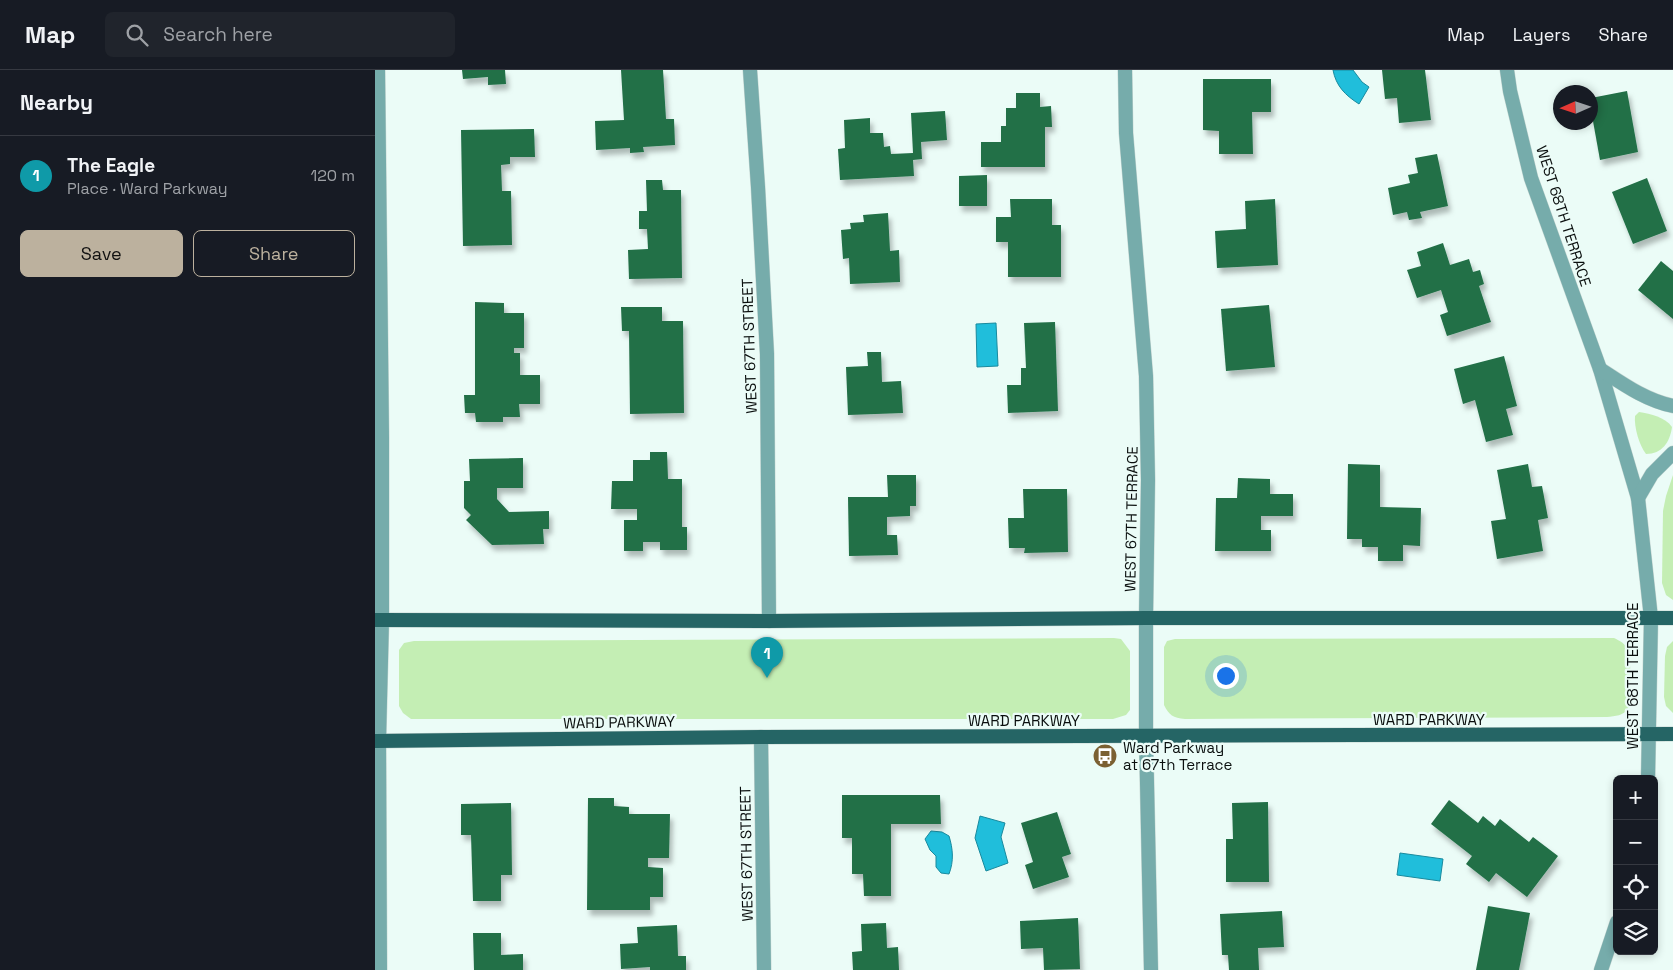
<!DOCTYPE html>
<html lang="en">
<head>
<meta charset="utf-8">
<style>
	:root { --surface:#171b24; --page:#20242c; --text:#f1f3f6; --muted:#9ea1a6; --line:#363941; --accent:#bcb19e }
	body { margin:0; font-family:"Space Grotesk",sans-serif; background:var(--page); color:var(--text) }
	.controls { position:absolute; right:15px; bottom:15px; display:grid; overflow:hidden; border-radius:8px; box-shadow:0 2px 8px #0003 }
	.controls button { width:45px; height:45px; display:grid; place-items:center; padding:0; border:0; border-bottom:1px solid var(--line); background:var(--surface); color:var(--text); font:25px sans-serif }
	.compass { position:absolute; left:1178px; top:15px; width:45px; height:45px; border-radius:50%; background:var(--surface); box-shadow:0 2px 8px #0003; rotate:267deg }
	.you { position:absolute; left:850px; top:605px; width:18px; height:18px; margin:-12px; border:4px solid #fff; border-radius:50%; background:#1a73e8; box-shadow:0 0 0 8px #1a73e833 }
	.badge { display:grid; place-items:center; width:32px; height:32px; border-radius:50%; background:var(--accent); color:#fff; font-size:16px; font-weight:700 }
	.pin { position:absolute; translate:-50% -41px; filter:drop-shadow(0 1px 2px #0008) }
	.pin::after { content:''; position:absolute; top:26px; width:18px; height:15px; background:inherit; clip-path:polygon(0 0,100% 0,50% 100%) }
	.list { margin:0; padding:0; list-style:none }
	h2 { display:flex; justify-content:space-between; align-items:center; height:65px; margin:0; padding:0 20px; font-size:21px }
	h2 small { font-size:16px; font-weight:400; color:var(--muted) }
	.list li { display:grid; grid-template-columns:32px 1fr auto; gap:15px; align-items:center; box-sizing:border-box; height:80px; padding:0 20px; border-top:1px solid var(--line) }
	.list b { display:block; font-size:19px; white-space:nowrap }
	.list p { margin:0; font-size:16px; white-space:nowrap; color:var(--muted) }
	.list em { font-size:16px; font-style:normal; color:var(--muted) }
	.actions { display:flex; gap:10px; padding:15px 20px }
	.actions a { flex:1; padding:11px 0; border:1px solid var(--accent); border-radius:8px; text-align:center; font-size:18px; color:var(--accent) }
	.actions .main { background:var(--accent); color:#111 }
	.icon { flex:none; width:28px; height:28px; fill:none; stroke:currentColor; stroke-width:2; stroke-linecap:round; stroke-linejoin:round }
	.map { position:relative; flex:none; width:1298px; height:900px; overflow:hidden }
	header { display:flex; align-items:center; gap:30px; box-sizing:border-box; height:70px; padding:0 25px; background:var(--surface); border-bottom:1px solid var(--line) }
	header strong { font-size:24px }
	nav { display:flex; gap:28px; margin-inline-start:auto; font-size:18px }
	.search { width:350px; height:45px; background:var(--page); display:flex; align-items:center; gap:12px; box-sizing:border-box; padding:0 18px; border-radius:8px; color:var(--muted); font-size:19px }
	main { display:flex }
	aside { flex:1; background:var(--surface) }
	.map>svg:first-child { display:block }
	.green { fill:#c4eeb4 }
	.water { fill:#20bedb; stroke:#198a9e }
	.building { fill:#216f47; filter:url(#shadow) }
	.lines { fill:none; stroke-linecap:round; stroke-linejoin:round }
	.minor-casing { stroke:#c7d6d2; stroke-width:15 }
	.primary-casing { stroke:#c7d6d2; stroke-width:15 }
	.minor { stroke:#76acab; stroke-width:14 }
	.primary { stroke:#256565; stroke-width:14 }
	.labels { text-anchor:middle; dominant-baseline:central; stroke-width:4.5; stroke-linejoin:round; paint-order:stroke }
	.street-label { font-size:15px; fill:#0a0f0e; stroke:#ebfcf7 }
	.poi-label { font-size:15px; fill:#0a0f0e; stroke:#ebfcf7; text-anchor:start }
</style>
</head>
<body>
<header>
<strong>Map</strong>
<div class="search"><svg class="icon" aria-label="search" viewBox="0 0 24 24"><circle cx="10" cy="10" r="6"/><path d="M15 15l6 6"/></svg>Search here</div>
<nav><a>Map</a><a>Layers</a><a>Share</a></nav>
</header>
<main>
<aside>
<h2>Nearby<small></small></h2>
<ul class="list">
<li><span class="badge" style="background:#0f9aa8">1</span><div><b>The Eagle</b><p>Place · Ward Parkway</p></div><em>120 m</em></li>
</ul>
<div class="actions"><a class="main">Save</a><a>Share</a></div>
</aside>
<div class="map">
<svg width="1298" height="900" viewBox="0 0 1298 900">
	<defs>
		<filter id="shadow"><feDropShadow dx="3" dy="5.5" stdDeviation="2.5" flood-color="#0004"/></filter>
	</defs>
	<rect width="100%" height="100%" fill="#ebfcf7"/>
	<g class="green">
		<path d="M 1264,342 C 1276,344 1290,347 1297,357 C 1295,372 1287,384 1271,384 C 1264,375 1259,357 1260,346 Z"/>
		<polygon points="1298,405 1298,530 1291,525 1287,513 1288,441 1291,426"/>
		<polygon points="739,568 746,569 755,581 755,640 751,645 738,649 36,649 28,643 24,636 24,580 29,573 39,571"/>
		<path d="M 1239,568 C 1245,571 1250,573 1253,580 C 1256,589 1257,630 1253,638 C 1249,646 1240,646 1232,647 L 810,649 C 798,648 794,645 789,635 L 789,577 L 792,571 L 800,569 Z"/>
		<polygon points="1298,571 1298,643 1291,636 1289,627 1290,586 1292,577"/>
	</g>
	<g class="water">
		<path d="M 958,0 L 978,0 L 987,12 L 994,17 L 984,34 C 970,25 961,16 958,0 Z"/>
		<polygon points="621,253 623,296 602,297 601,254"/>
		<polygon points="605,746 630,753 626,767 633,793 611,801 600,768"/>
		<path d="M 556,761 L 567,762 L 574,766 C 578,779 579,791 574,804 L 566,803 L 561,797 L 561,786 L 555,780 L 550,769 Z"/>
		<polygon points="1025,783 1068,789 1065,811 1022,805"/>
	</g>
	<g class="building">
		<polygon points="87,0 130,0 131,14 113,15 113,7 88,9"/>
		<polygon points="246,0 288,0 291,49 299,49 300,75 268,77 269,82 255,83 255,78 221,80 220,51 249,50"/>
		<polygon points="1007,0 1050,0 1056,50 1024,53 1022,28 1010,29"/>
		<polygon points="828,9 896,9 896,42 877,42 878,84 844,84 844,61 828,60"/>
		<polygon points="1252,21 1263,82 1225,90 1216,40 1216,28"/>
		<polygon points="641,23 665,23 665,37 676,36 677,57 670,57 670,97 606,97 606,72 626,72 626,56 631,56 631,38 641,38"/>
		<polygon points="570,41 572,70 546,72 547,89 538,90 539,106 465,110 463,79 470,78 469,50 495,48 495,63 508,63 509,77 515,76 516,84 538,83 536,43"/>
		<polygon points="159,59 160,87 135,87 135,94 126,95 127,121 136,121 137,175 88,176 86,60"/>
		<polygon points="1062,84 1073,136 1045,142 1047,148 1034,150 1032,142 1018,145 1013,118 1035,113 1033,105 1043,103 1040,88"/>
		<polygon points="612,105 612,136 584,136 584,106"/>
		<polygon points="1272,108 1292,161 1258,174 1237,122"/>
		<polygon points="271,110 287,110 288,120 306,120 307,208 254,209 253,180 273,179 272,159 264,159 264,141 272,141"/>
		<polygon points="635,129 677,129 677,155 686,155 686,207 633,207 633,172 621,172 621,147 636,147"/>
		<polygon points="900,129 903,195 842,198 840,161 871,159 870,131"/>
		<polygon points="513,143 515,181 524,180 525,212 475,214 474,188 468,189 466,160 476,159 475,153 489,152 488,145"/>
		<polygon points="1068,173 1075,195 1094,189 1098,202 1105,200 1109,214 1104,216 1116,252 1072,266 1065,245 1073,242 1066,220 1042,228 1032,200 1046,196 1042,182"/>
		<polygon points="1286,191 1298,201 1298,249 1263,220"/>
		<polygon points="100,232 129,233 129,243 149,243 149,278 139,278 139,283 145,283 145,305 165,305 165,334 144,334 145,347 128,347 128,352 101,352 100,343 90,343 89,325 100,325"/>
		<polygon points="894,235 900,297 851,301 846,239"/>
		<polygon points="246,237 287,237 287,251 308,251 309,343 255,344 254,261 247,261"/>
		<polygon points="680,252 683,341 633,343 632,315 646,315 646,298 651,298 649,253"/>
		<polygon points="492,282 506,282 507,312 526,311 528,343 473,345 471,297 493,296"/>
		<polygon points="1129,286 1142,336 1131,339 1138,365 1111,372 1100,330 1088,334 1079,299"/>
		<polygon points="275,382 292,382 293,409 307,409 307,457 312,457 312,480 285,480 285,472 268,472 268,481 249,481 249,450 262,450 262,439 236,439 237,411 258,411 258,390 275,390"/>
		<polygon points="148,388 148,418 122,418 122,429 134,442 174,441 174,459 168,459 169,474 117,475 91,450 96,445 89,438 89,411 95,411 94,389"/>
		<polygon points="973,394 1005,395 1005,437 1046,438 1045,476 1028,475 1028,491 1003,491 1003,477 987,477 987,469 972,469"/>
		<polygon points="1153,394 1157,417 1167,416 1173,448 1163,450 1168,481 1122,489 1116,451 1131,449 1122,400"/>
		<polygon points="512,405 541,405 541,436 535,436 535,446 512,447 512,465 522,465 523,485 474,486 473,427 513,427"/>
		<polygon points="863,408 895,409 895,424 918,424 918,446 886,446 886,460 896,460 896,481 840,481 841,428 862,428"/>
		<polygon points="648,419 692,419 693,482 649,483 650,478 634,478 633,448 649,448"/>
		<polygon points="467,725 565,725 566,754 516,754 516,826 489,826 488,804 477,804 477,768 467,768"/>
		<polygon points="213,728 239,728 239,736 254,737 254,744 295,744 294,788 273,788 273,797 288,798 288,827 275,827 275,840 212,840"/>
		<polygon points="1074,730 1103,753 1108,746 1120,756 1125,749 1154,772 1158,767 1183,786 1152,827 1121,803 1114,812 1091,794 1097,786 1056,754"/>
		<polygon points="893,732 894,812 851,812 851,769 858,769 857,733"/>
		<polygon points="136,733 137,805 126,805 126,831 98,831 96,765 86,765 86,734"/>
		<polygon points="682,742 696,784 687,787 694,807 658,819 650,795 658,792 646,753"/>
		<polygon points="1113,836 1155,843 1144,900 1101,900"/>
		<polygon points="907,841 909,877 883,878 884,900 854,900 853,885 847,885 845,844"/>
		<polygon points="703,848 705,899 669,900 668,878 646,879 645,851"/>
		<polygon points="511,853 512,878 523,877 524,900 478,900 477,882 487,881 486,854"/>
		<polygon points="302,855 303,886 311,886 311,900 275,900 275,897 246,899 245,874 263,873 262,857"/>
		<polygon points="98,863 126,863 126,885 148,884 148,900 99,900"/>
	</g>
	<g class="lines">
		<defs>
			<g id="minor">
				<polyline points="3,0 7,367 7,550 4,671 5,900"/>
				<polyline points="375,0 383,117 392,284 394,551"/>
				<polyline points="750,0 751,63 771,306 773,410 771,548 771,666 776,900"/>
				<polyline points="1132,0 1135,21 1156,108 1225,299 1263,428 1276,548 1273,709"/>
				<path d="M 1225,299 C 1248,314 1270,330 1298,336"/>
				<polyline points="1263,428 1277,404 1298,383"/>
				<polyline points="386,667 389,900"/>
				<polyline points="1226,900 1242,852"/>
			</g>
			<g id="primary">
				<polyline points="0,550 394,551 771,548 1298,548"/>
				<polyline points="0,671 386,667 1298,664"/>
			</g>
		</defs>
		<use href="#minor" class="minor-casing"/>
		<use href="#primary" class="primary-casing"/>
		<use href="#minor" class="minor"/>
		<use href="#primary" class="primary"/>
	</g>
	<defs>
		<symbol id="bus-disc" viewBox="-11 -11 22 22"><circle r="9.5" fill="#7b6032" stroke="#ebfcf7"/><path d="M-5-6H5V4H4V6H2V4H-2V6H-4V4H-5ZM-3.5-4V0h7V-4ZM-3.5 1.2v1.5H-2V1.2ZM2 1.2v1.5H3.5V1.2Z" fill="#fff"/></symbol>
	</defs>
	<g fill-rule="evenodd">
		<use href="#bus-disc" x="716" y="672" width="28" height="28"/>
	</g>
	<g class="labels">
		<g class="street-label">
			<text transform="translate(1189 146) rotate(72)">WEST 68TH TERRACE</text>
			<text transform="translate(374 276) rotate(-92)">WEST 67TH STREET</text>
			<text transform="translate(756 449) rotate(-89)">WEST 67TH TERRACE</text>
			<text transform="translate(1257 606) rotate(-90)">WEST 68TH TERRACE</text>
			<text x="1054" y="649">WARD PARKWAY</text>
			<text x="649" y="650">WARD PARKWAY</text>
			<text transform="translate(244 652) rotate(-1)">WARD PARKWAY</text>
			<text transform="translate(371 784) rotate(-91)">WEST 67TH STREET</text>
		</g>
		<g class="poi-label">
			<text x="748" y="677">Ward Parkway<tspan x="748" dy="17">at 67th Terrace</tspan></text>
		</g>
	</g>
</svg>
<div class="controls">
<button>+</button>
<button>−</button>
<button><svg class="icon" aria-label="locate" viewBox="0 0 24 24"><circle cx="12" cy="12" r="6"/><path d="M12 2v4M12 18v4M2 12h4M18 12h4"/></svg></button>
<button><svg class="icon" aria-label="layers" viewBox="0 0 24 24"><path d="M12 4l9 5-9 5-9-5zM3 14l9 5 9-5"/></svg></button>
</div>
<svg class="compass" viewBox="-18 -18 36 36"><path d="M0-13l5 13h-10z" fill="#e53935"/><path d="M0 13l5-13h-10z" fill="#9ea1a6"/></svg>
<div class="you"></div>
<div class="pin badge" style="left:392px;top:608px;background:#0f9aa8">1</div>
</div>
</main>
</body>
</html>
